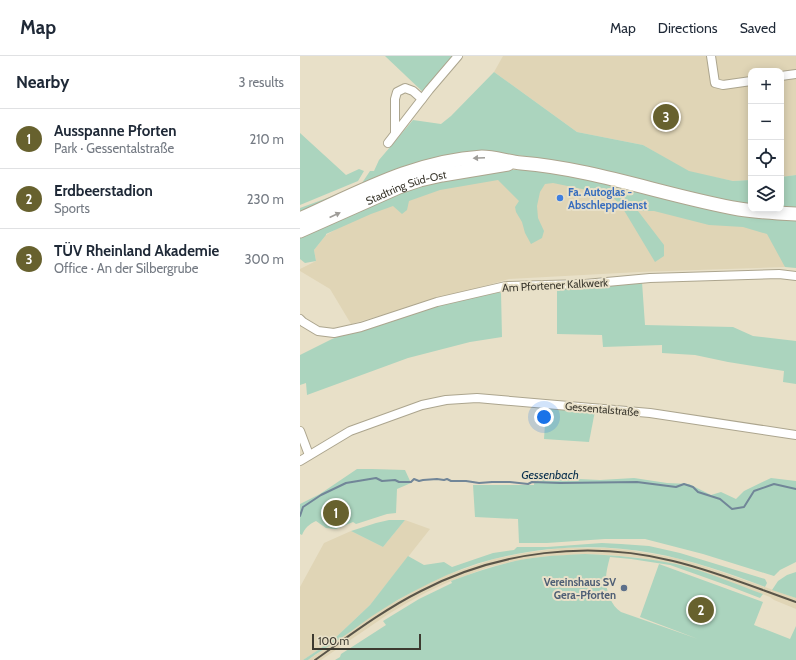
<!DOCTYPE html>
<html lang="en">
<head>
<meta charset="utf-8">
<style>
	:root { --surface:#fff; --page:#f2f2f3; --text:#1f2937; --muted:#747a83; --line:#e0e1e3; --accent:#67612e }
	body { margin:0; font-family:Cabin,sans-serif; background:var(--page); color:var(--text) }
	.controls { position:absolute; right:12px; top:12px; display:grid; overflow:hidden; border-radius:8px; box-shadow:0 2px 10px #0003 }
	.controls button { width:36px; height:36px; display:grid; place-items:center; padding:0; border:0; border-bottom:1px solid var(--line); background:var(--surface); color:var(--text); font:20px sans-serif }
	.scale { position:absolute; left:12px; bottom:10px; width:109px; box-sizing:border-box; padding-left:4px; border:2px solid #3d3a30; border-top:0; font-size:11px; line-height:14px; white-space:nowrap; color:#3d3a30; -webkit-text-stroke:3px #e8e0c8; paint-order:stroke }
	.you { position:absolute; left:244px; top:361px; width:14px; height:14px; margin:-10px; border:3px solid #fff; border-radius:50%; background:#1a73e8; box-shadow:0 0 0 6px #1a73e833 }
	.badge { display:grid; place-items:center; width:26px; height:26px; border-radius:50%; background:var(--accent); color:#fff; font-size:13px; font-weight:700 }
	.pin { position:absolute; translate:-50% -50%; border:2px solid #fff; box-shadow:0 1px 4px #0006 }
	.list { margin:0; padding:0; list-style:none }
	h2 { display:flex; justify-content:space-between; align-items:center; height:52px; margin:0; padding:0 16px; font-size:17px }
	h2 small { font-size:13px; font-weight:400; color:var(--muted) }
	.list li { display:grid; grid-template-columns:26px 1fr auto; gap:12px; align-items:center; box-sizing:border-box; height:60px; padding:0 16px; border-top:1px solid var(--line) }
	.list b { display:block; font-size:15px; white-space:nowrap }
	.list p { margin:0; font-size:13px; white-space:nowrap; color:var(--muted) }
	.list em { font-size:13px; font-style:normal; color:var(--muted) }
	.icon { flex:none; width:22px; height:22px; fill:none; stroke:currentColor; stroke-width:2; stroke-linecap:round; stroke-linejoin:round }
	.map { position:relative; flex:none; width:496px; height:604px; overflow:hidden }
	header { display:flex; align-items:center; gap:24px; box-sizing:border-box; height:56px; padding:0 20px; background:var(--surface); border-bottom:1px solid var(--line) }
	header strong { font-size:19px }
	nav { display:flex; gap:22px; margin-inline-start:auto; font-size:14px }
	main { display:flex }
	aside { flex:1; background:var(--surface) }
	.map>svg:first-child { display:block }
	.built { fill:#e0d5b6 }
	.green { fill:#abd4be }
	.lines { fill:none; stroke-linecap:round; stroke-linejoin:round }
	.stream { stroke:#718698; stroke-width:2 }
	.minor-casing { stroke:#aca58e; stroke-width:10 }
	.primary-casing { stroke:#aca58e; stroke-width:15 }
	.minor { stroke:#fff; stroke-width:8 }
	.primary { stroke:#fff; stroke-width:13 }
	.rail { stroke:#595549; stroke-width:2 }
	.oneway { fill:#9e9c98 }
	.shop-dot { fill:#3f7fe0; stroke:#e8e0c8; stroke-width:1.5 }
	.service-dot { fill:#5c6f8a; stroke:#e8e0c8; stroke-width:1.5 }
	.labels { text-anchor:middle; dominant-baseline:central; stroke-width:4; stroke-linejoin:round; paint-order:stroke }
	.street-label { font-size:11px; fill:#3d3a30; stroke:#e8e0c8 }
	.shop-label { font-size:11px; font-weight:bold; fill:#366cbe; stroke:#e8e0c8; text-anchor:start }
	.service-label { font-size:11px; font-weight:bold; fill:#4e5e75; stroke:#e8e0c8; text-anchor:end }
	.water-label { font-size:12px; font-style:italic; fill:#082f4d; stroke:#e8e0c8 }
</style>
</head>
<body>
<header>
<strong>Map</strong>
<nav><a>Map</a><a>Directions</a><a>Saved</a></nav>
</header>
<main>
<aside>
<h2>Nearby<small>3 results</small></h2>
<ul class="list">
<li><span class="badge">1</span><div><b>Ausspanne Pforten</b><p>Park · Gessentalstraße</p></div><em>210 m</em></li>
<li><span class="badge">2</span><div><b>Erdbeerstadion</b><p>Sports</p></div><em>230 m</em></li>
<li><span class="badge">3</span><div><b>TÜV Rheinland Akademie</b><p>Office · An der Silbergrube</p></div><em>300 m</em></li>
</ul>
</aside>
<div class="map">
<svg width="496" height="604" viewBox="0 0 496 604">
	<rect width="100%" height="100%" fill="#e8e0c8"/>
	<g class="built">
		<polygon points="203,0 496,0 496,119 481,121 481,15 451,15 451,124 433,125 389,116 343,89 277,76 194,16"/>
		<polygon points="214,119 477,165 485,211 339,216 209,223 51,268 30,233 0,215 0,213 16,205 14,194 26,179 70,154 116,136"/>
		<polygon points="105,464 130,473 70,549 33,584 3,604 0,604 0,531 24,487 51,475 83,491"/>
		<polygon points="262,492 307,492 329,494 376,502 407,511 436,521 496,542 496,553 474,544 470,541 434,528 377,509 341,502 309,499 285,498 241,501 215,505 189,511 151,525 127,536 107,547 87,559 21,604 8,604 82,553 123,530 149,518 194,503 230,496"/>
	</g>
	<g class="green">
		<polygon points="85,0 154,0 124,37"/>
		<polygon points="194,16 277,76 343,89 389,115 433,125 451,124 451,149 440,148 261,106 224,100 193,97 32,144 0,155 0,152 30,141 62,127 70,115 74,115 79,104 113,64 141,68 151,60"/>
		<polygon points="0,77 46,119 59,113 64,115 58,125 0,149"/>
		<polygon points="193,114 222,114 252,116 496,162 496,212 485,211 467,178 443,171 409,169 354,155 338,155 364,189 364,200 355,206 322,151 311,139 253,127 245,128 240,136 237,150 238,162 244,175 242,182 231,188 225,177 222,166 216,156 215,151 219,145 198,124 140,134 109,145 107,154 102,158 93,150 71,158 26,178 26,179 14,194 16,205 5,207 0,203 0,180 110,132"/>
		<polygon points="496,119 496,153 481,152 481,121"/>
		<polygon points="342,226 345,269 433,271 453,280 496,285 496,328 483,326 484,315 428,306 395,299 362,297 362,289 303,291 302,279 257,278 257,232"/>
		<polygon points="201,236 202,281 170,286 108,302 7,339 6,327 0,329 0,299 32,283 51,276 118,255 161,244"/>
		<polygon points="246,350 295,355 289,386 244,383"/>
		<path d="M 57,413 L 72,413 L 105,414 L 111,427 L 97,433 L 96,457 L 87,458 L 56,468 L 53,466 L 36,473 L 26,472 L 16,465 C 9,468 5,472 2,479 L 0,478 L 0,448 L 20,438 Z"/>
		<polygon points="235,421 300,424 334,422 367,427 389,428 411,439 421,436 436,443 444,435 471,422 496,425 496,506 480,514 474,520 403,498 345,483 305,483 247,487 219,487 218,463 175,461 173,429 234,429"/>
		<polygon points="89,464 105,464 83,491 51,475 76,467"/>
		<path d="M 302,487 L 321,488 L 349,490 L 380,497 L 465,523 L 467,527 L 465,531 C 429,517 391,504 352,497 C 287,485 209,492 147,519 C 125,529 103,540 83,553 C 68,562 55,573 41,582 C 30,590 18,596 8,604 L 3,604 L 33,584 L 70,549 L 108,500 L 124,509 L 144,506 L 152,511 L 193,497 L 214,494 L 217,491 L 247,491 Z"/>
		<path d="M 285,498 C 316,499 346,502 376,508 C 406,515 435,528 463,538 L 460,542 L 429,530 L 370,509 L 331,503 L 310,501 C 308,508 306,516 306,523 C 306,535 311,550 321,556 L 398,583 L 340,561 L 359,508 L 463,546 L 454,569 L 490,583 L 496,570 L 496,604 L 35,604 L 40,601 L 41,598 L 86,569 L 83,565 L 119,543 L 152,527 L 151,525 C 180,514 210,504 241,501 C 256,499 270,499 285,498 Z"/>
		<polygon points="496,516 496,542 472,534 478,525 487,519"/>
	</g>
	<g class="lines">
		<polyline class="stream" points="0,460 3,451 21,439 46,427 76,422 82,425 95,424 99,426 111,426 114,423 119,425 123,424 137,423 144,424 147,423 151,425 166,425 179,427 192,426 210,426 228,428 232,426 260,427 337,426 376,431 384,428 393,431 398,436 420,443 432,453 444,451 454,435 474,428 496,433"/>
		<defs>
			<g id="minor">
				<polyline points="411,0 415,27 423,29 451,25"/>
				<polyline points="481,20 496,18"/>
				<polyline points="95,77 95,43 97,36 105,32 113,35 122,43"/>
				<polyline points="88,87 129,34 158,0"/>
				<polyline points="0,263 3,266 18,275 34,277 61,271 137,246 206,230 285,228 350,222 479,218 496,220"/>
				<polyline points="0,375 9,399"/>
				<polyline points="0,405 50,375 122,349 146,344 177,342 350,357 496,379"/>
			</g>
			<g id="primary">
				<path d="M 0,163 C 60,136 115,105 182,101 C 195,101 208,106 221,107 C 295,113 366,140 439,153 C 458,156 477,157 496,158"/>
				<path id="s1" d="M 0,175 L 99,131 L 120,124 L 142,119 L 208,108"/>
			</g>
		</defs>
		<use href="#minor" class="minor-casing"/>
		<use href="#primary" class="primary-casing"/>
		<use href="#minor" class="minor"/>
		<use href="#primary" class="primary"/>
		<path class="rail" d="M 15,604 C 49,580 83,554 121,535 C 198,495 289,484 373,505 C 415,515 456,532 496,546"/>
	</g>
	<defs><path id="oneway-solid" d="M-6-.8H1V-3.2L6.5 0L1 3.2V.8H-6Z"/></defs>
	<g class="oneway">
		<use href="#oneway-solid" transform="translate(179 102) rotate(177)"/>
		<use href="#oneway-solid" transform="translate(35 159) rotate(-25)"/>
	</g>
	<circle class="shop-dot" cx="260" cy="142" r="4"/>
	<circle class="service-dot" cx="324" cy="532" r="4"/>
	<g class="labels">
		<g class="street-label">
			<text stroke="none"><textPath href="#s1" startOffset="115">Stadtring Süd-Ost</textPath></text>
			<text transform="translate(255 229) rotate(-3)">Am Pfortener Kalkwerk</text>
			<text transform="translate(302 353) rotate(5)">Gessentalstraße</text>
		</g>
		<g class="shop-label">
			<text x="268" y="136">Fa. Autoglas -<tspan x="268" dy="13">Abschleppdienst</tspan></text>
		</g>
		<g class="service-label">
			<text x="316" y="526">Vereinshaus SV<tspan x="316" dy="13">Gera-Pforten</tspan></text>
		</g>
		<g class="water-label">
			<text x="250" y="418">Gessenbach</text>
		</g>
	</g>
</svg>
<div class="controls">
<button>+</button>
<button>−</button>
<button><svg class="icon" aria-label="locate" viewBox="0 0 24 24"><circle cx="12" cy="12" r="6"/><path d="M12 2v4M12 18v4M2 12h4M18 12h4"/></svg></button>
<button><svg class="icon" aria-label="layers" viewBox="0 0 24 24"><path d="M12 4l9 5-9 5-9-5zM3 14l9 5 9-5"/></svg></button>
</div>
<div class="scale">100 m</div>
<div class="you"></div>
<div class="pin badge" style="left:36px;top:457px">1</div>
<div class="pin badge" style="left:401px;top:554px">2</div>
<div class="pin badge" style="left:366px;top:61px">3</div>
</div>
</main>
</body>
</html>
